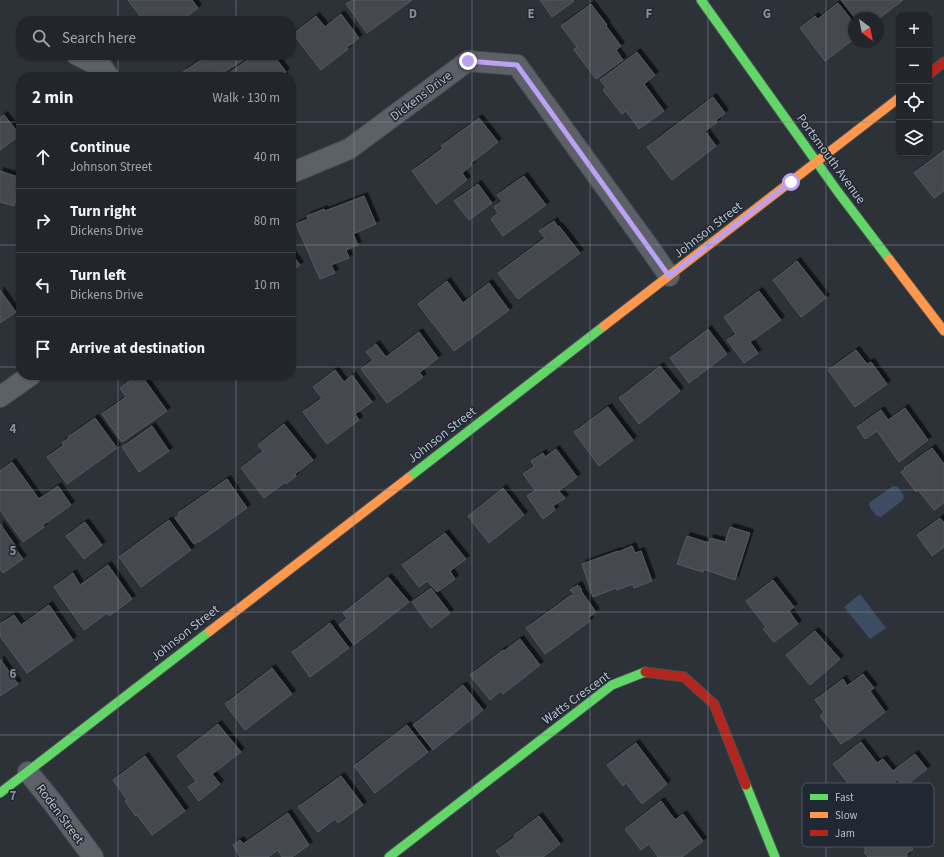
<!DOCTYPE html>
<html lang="en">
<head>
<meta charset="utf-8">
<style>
	:root { --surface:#22262b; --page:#2e3237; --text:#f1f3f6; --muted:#a2a5a9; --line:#3f4347 }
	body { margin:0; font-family:"Source Sans 3",sans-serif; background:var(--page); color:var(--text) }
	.controls { position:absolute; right:12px; top:12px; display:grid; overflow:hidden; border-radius:8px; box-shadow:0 1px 3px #0004 }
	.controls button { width:36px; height:36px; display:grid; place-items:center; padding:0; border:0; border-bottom:1px solid var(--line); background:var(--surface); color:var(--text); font:20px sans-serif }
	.compass { position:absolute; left:848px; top:12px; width:36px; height:36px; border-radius:50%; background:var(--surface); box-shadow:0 1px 3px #0004; rotate:148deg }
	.stop { position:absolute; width:12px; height:12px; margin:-9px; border:3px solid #bca0f2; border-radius:50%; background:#fff }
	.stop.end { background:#bca0f2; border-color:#fff; box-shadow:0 1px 4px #0008 }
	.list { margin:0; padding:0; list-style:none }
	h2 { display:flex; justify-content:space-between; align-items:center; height:52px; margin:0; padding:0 16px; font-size:17px }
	h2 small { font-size:13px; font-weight:400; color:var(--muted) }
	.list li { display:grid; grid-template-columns:26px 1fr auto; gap:12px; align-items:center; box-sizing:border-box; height:64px; padding:0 16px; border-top:1px solid var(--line) }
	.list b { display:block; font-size:15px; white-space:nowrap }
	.list p { margin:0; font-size:13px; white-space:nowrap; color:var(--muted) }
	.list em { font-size:13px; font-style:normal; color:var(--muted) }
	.icon { flex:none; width:22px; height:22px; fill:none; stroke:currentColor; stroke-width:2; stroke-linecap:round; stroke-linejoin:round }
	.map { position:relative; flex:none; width:944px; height:857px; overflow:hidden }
	.search { position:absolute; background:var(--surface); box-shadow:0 1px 3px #0004; left:16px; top:16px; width:280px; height:44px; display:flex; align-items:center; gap:10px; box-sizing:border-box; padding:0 14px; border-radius:16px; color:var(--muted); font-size:15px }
	.panel { position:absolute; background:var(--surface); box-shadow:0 1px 3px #0004; left:16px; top:72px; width:280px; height:308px; border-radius:16px }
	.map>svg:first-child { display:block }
	.water { fill:#3d4c62 }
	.building { fill:#45494f; stroke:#555a61; filter:url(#shadow) }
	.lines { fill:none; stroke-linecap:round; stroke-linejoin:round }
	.street-casing { stroke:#4a4e54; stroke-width:22 }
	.fast-casing { stroke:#4a4e54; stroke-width:11 }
	.slow-casing { stroke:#4a4e54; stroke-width:11 }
	.jam-casing { stroke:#4a4e54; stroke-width:11 }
	.street { stroke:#5c6067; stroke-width:20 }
	.fast { stroke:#63d668; stroke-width:9 }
	.slow { stroke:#ff974d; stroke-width:9 }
	.jam { stroke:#b3261e; stroke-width:9 }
	.route { stroke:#bca0f2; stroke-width:5 }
	.grid { fill:none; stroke:#878e97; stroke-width:1; stroke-opacity:0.55 }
	.labels { text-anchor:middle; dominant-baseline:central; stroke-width:3; stroke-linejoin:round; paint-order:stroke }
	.street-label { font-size:13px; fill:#b8bfc9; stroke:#202834 }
	.key { fill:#202834; stroke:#4e5561; stroke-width:1 }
	.key-label { font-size:11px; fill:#b8bfc9 }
	.grid-label { font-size:13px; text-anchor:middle; font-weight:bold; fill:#878e97; stroke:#202834; stroke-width:3; stroke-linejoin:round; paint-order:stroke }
</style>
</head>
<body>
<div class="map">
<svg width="944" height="857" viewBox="0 0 944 857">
	<defs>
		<filter id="shadow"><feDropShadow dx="3.5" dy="-3.5" stdDeviation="0" flood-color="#0009"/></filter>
	</defs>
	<rect width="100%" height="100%" fill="#2d3239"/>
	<g class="water">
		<polygon points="893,486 898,487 904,496 903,500 881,517 877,516 870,508 869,503"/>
		<polygon points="860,594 886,628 870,639 844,607"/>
	</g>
	<g class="building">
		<polygon points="128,0 192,0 198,8 181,21 144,21"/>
		<polygon points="352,0 412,0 367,33 346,4"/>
		<polygon points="540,0 573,0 574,1 552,17"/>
		<polygon points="841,0 903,0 878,19 878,18 855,18"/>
		<polygon points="838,3 854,23 854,39 825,61 800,28 815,16 818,19"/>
		<polygon points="591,4 607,25 606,26 621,46 616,50 623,60 596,79 574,50 574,49 577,47 561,26"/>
		<polygon points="341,14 359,38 346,48 348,49 321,70 293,34 316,16 325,27"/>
		<polygon points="637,52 655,75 644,84 664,111 639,129 626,111 622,114 603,90 606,87 600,80"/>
		<polygon points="196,55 251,55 217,76 218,77 187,77 183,72 201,60"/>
		<polygon points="254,55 268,55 271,59 274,56 286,72 283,75 285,77 224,77"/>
		<polygon points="713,97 725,113 716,120 717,122 716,123 705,131 716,146 672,180 647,147"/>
		<polygon points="4,115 20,135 0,150 0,118"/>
		<polygon points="479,118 498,142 471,163 472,165 462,173 467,180 436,204 412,171 443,148 441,146"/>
		<polygon points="944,150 944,191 934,198 914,173"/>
		<polygon points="0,171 21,178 21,181 14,206 0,202"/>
		<polygon points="524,176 546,205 503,236 491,219 498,213 494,207 502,201 497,195"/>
		<polygon points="478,184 492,203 469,220 454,201"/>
		<polygon points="364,196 376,224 353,234 358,245 346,250 349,258 331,265 335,273 320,279 296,224 308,219 307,216 324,209 325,211"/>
		<polygon points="554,221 558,227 559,226 580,253 518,299 498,273 545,238 539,231"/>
		<polygon points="291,253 300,265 291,272"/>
		<polygon points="797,261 826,298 801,317 773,280"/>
		<polygon points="447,281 463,303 489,283 509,310 454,351 418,304"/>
		<polygon points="0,290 16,312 0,323"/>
		<polygon points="759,291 781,320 750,342 758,353 744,363 727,340 736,334 724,317"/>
		<polygon points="708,329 727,354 689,383 670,358"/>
		<polygon points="419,332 438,358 420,372 419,372 423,377 387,403 361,369 373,360 366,352 376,344 386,357"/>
		<polygon points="856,350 867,364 871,362 887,384 855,407 828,370"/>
		<polygon points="660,366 680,391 639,424 619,398"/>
		<polygon points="335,370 344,382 352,375 372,402 355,414 359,420 327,444 303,412 322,398 313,387"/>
		<polygon points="137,375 141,375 167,411 122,442 102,414 126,397 120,388"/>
		<polygon points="608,407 633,440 599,466 574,432"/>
		<polygon points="905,408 928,440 899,462 877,431 865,439 857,427 881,410 888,420"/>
		<polygon points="95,418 117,448 67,484 47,457 64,445 62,443 69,438 68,437"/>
		<polygon points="284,424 313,460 295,474 296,476 286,484 285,482 264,498 241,468 263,451 258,445"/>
		<polygon points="152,426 169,451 139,472 122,447"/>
		<polygon points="932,448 944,464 944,503 934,510 918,490 916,492 901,472 905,469 904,468"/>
		<polygon points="556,449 577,477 559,491 565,498 553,506 555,510 543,519 527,496 535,490 523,474 534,466 531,461 543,453 545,457"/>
		<polygon points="12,462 39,499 58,486 71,505 43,525 44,527 23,542 0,510 0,471"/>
		<polygon points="227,479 247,508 199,542 198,541 194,544 175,518 179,515 178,513"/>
		<polygon points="503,488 524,515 489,543 468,516"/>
		<polygon points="940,518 944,523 944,547 932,556 917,535"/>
		<polygon points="169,520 191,550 141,587 119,557"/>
		<polygon points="85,522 102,545 84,559 66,536"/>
		<polygon points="0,524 15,545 16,546 14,547 23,559 3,573 0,569"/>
		<polygon points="730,527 750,533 735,580 703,569 703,572 677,564 687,536 709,543 710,538 725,542"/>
		<polygon points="445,533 466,559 450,571 455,579 437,592 427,581 419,587 402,565"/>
		<polygon points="632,546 635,553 641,551 652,581 634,588 633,584 617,590 616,588 593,597 582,564 618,551 618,552"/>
		<polygon points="108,565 132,599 109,616 107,613 84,630 54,587 73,573 80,585"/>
		<polygon points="388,577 409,602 354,645 339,625 347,618 343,613"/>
		<polygon points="773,580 794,607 789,611 798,624 774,642 763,629 766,627 746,601"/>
		<polygon points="578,585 582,590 581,591 596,612 588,618 590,621 545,654 526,628 571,595 573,596 574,595 570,590"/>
		<polygon points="431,588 450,613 431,628 412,602"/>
		<polygon points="49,605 73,640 27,673 0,636 0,624 14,615 21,625"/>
		<polygon points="330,623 349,648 310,677 292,652"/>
		<polygon points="815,631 840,659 810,685 786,655"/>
		<polygon points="520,639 540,665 503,694 501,691 490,700 470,675 503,650 504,651"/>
		<polygon points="0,659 18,684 0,696"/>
		<polygon points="272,668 292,694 245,730 225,704"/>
		<polygon points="863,674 874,688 870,691 885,712 848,740 848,739 841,744 820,716 824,712 815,700 843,679 847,686"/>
		<polygon points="463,685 483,710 433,750 413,725 442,702"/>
		<polygon points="218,724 241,752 212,774 220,784 199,801 188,787 196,781 177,756"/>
		<polygon points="407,725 428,752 375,793 354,766"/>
		<polygon points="861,742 877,763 883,759 893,771 915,754 927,769 904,787 898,779 863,805 846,784 848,783 833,764"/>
		<polygon points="636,743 667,784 642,804 626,783 623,786 607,765"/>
		<polygon points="145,756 185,811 152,835 137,815 136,816 135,815 125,801 127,800 113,780"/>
		<polygon points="341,776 363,805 338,823 335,819 318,832 298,807"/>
		<polygon points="661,801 675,820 683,814 703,841 682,857 658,857 649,844 641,850 625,829"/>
		<polygon points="288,813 309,845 292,857 282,857 278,850 268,857 240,857 233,845 240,840 243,844"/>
		<polygon points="875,815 890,835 898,829 913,849 906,854 907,857 868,857 864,852 866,850 852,833"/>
		<polygon points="539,816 560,844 543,857 501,857 496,851 515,837 514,835"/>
	</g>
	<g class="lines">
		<defs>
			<g id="street">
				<polyline points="77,55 103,68 109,77"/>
				<polyline points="291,173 349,149 468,61 517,65 651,250 669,276"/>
				<polyline points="0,397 31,375"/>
				<polyline points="28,772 53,803 93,857"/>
			</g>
			<g id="fast">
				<polyline points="701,0 838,192 889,259"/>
				<polyline points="408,478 604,326"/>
				<polyline points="746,785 775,857"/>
				<polyline points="0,793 210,631"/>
				<polyline points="389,857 612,685 645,672"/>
			</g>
			<g id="slow">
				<polyline points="889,259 944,331"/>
				<polyline points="604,326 899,98"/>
				<polyline points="210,631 408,478"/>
			</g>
			<g id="jam">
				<polyline points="929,74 944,62"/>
				<polyline points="645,672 684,677 714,704 746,785"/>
			</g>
		</defs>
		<use href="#street" class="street-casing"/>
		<use href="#fast" class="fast-casing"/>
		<use href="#slow" class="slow-casing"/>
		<use href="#jam" class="jam-casing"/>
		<use href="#street" class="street"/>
		<use href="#fast" class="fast"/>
		<use href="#slow" class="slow"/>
		<use href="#jam" class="jam"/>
	</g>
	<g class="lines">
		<polyline class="route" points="468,61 517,65 669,276 791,182"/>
	</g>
	<path class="grid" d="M 118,0 L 118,21M 236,0 L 236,21M 354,0 L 354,857M 472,0 L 472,857M 590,0 L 590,857M 708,0 L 708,857M 826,0 L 826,857M 118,55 L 118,77M 236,55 L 236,77M 0,122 L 21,122M 291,122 L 899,122M 929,122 L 944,122M 0,245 L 21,245M 291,245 L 944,245M 0,367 L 21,367M 291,367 L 944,367M 118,375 L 118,857M 236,375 L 236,857M 0,490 L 944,490M 0,612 L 944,612M 0,735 L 944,735"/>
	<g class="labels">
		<g class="street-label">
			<text transform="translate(421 96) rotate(-37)">Dickens Drive</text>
			<text transform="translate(831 159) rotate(54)">Portsmouth Avenue</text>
			<text transform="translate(708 230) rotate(-38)">Johnson Street</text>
			<text transform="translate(442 435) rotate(-38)">Johnson Street</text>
			<text transform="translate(185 633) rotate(-38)">Johnson Street</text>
			<text transform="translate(576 698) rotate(-36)">Watts Crescent</text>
			<text transform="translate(60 814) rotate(53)">Roden Street</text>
		</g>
	</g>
	<rect x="802" y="783" width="132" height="64" rx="6" class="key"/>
	<rect x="810" y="794" width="18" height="6" fill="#63d668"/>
	<rect x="810" y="812" width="18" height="6" fill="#ff974d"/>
	<rect x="810" y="830" width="18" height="6" fill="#b3261e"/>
	<g class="key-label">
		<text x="835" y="801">Fast</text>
		<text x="835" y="819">Slow</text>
		<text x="835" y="837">Jam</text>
	</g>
	<g class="grid-label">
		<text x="413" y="18">D</text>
		<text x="531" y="18">E</text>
		<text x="649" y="18">F</text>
		<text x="767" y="18">G</text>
		<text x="13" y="433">4</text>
		<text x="13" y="555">5</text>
		<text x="13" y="678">6</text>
		<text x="13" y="800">7</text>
	</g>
</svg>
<div class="controls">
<button>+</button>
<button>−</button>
<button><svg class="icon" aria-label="locate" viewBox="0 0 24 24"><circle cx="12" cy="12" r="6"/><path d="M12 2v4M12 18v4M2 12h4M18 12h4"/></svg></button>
<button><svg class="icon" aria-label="layers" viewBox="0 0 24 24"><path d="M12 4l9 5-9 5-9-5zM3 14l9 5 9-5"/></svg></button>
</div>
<svg class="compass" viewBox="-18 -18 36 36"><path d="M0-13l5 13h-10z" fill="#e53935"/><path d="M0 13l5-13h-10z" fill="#a2a5a9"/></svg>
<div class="stop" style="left:791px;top:182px"></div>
<div class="stop end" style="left:468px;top:61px"></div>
<div class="search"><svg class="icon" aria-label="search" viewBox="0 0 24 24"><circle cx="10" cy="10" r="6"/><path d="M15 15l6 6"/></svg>Search here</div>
<section class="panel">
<h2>2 min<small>Walk · 130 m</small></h2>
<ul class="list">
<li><svg class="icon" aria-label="ahead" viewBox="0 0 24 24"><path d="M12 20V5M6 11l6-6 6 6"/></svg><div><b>Continue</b><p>Johnson Street</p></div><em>40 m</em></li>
<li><svg class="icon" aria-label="right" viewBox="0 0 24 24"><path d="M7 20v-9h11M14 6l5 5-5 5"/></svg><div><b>Turn right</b><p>Dickens Drive</p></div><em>80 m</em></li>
<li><svg class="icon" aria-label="left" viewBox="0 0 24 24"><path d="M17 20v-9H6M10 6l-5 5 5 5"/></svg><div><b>Turn left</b><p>Dickens Drive</p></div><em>10 m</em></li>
<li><svg class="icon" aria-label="arrive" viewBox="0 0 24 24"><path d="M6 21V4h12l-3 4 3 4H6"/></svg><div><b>Arrive at destination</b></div></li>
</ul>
</section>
</div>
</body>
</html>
